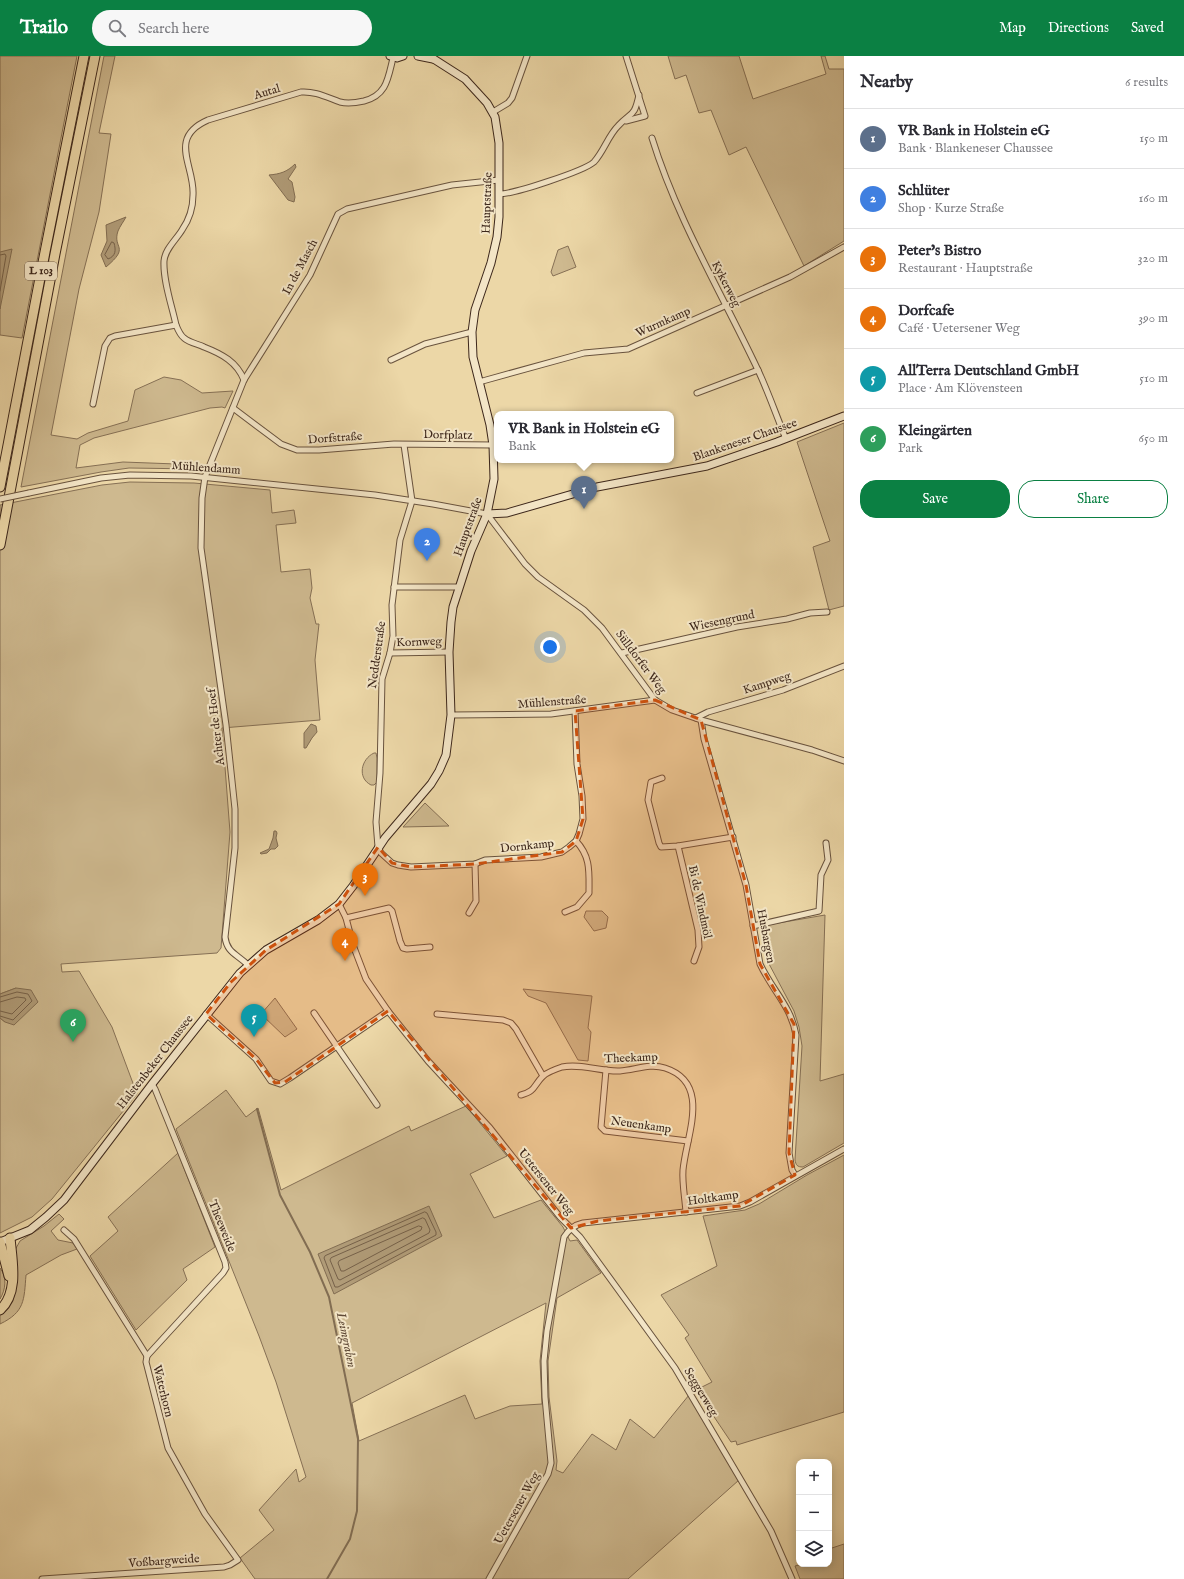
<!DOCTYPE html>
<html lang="en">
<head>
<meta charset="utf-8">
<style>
	:root { --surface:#fff; --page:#f7f7f7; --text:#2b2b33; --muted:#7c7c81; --line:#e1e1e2; --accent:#0b8043 }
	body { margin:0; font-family:"IM FELL English",serif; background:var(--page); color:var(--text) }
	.controls { position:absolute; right:12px; bottom:12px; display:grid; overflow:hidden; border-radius:8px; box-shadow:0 2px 10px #0003 }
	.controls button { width:36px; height:36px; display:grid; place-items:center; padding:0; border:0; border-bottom:1px solid var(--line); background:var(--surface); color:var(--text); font:20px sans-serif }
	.you { position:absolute; left:550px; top:591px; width:14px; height:14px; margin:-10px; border:3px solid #fff; border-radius:50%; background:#1a73e8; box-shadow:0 0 0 6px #1a73e833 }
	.badge { display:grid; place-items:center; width:26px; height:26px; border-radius:50%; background:var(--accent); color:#fff; font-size:13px; font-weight:700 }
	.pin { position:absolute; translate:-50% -33px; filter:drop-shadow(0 1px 2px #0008) }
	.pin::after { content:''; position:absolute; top:21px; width:14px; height:12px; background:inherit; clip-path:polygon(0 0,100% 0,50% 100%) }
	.popup { position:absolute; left:494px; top:355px; width:180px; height:52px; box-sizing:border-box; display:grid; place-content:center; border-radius:8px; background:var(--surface); filter:drop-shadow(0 1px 3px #0005); font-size:13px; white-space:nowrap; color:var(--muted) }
	.popup b { font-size:15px; color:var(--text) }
	.popup::after { content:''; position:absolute; left:50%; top:100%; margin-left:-8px; border:8px solid transparent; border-top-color:var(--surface) }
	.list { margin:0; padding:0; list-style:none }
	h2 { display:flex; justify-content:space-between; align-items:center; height:52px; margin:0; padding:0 16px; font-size:17px }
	h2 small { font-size:13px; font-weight:400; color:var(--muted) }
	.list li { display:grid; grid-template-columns:26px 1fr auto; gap:12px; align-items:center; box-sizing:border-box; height:60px; padding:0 16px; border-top:1px solid var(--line) }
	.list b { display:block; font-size:15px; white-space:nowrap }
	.list p { margin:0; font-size:13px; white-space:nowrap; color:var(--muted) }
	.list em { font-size:13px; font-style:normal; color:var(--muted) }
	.actions { display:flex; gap:8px; padding:12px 16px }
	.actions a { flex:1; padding:9px 0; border:1px solid var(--accent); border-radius:16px; text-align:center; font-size:14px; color:var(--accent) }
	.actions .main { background:var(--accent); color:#fff }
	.icon { flex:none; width:22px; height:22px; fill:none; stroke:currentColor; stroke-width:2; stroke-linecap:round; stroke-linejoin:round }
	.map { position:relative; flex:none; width:844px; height:1523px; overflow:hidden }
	header { display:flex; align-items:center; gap:24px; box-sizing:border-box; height:56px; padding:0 20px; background:var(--accent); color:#fff }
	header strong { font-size:19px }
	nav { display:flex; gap:22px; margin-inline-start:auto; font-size:14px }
	.search { width:280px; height:36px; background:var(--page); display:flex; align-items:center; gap:10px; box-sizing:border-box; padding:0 14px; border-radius:22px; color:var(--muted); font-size:15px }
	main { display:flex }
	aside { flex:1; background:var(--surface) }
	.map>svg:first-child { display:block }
	.green { fill:#ceb98f; stroke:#867055; fill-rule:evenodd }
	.water { fill:#b09b77; stroke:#826d52 }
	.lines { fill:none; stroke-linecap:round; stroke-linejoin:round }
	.shore { stroke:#766149; stroke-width:1 }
	.stream { stroke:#826d52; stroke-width:2 }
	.street-casing { stroke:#69533e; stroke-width:7 }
	.secondary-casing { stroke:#3d271b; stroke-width:9 }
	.highway-casing { stroke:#3d271b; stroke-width:11 }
	.street { stroke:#f3e5c6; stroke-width:5 }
	.secondary { stroke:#f3e5c6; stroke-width:7 }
	.highway { stroke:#ecd7a7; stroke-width:9 }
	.street-bridge-casing { stroke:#69533e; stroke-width:7; stroke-linecap:butt }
	.street-bridge { stroke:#f3e5c6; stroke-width:5 }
	.marked { fill:#ce520e; fill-opacity:0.2; stroke:#ce520e; stroke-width:3; stroke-dasharray:8 5; stroke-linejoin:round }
	.labels { text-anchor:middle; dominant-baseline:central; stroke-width:4; stroke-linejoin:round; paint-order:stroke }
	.shield { fill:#f3e5c6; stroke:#74604e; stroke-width:1 }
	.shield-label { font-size:11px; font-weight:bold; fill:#3d271b }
	.street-label { font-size:12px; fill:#3d271b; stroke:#f3e5c6 }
	.water-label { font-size:13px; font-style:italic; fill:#604a37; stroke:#f3e5c6 }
</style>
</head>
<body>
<header>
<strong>Trailo</strong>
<div class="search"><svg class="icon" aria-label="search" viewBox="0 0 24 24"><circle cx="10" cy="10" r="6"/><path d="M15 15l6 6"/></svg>Search here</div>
<nav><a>Map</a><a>Directions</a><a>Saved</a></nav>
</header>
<main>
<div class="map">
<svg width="844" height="1523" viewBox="0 0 844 1523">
	<rect width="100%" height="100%" fill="#ecd7a7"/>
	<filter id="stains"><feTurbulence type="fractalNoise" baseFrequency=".005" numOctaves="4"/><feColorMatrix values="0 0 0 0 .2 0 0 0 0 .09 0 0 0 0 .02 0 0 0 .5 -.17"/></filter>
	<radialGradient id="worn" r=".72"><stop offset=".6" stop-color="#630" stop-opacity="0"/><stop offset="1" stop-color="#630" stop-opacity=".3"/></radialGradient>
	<g class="green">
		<polygon points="0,0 77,0 22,282 0,279"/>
		<polygon points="104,0 115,0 99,77 111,78 99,156 79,233 51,379 77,383 88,377 128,365 135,334 164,321 181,324 202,337 233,335 225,352 222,351 210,352 94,382 80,389 76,412 123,406 203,409 197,413 129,412 101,416 21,431"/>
		<polygon points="668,0 739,0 753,43 826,18 821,0 825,0 829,13 844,13 844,185 804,210 746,91 729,99 711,54 699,57 686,19 675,23"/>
		<polygon points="568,190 576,211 553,220 551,216 558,194"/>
		<polygon points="844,367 844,550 829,554 813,491 830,485 797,386"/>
		<polygon points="130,426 194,427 270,434 272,457 294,454 296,467 276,469 281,516 310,513 312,532 310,542 316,568 319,568 315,604 320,664 222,672 230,776 221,892 217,897 61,908 62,916 79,915 112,971 137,1038 52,1143 32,1161 0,1177 0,962 5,966 16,932 0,938 0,449 102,429"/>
		<path d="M 374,697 L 376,697 L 377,702 L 377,726 L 374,729 L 371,729 C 357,722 361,703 374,697 Z"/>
		<polygon points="425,747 449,770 403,771"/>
		<polygon points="586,855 602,855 608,861 606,872 594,875 584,861"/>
		<path d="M 825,859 L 820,1025 L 844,1018 L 844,1087 L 803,1111 C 797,1111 796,1109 795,1104 L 802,990 L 799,971 L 794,955 L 768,906 L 761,870 Z"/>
		<polygon points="523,933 592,940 588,972 591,976 588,1005 578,1004 546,947 528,940"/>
		<polygon points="275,942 297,973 285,981 261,958"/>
		<path d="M 226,1034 L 246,1061 L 258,1052 L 281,1134 L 409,1070 L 411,1075 L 466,1050 L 507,1100 L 470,1118 L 494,1162 L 541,1144 L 563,1171 L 570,1185 L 577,1184 L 601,1217 L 557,1242 L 548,1305 L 549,1341 L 557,1405 L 556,1414 L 563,1417 L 592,1378 L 616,1394 L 630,1363 L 654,1382 L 689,1339 L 739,1424 L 628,1523 L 255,1523 L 240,1502 L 274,1474 L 259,1454 L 296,1413 L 299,1426 L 306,1421 L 276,1326 L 259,1280 L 176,1073 ZM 546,1247 L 540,1305 L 542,1348 L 510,1350 L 475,1363 L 465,1339 L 359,1385 L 352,1347 Z"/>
		<polygon points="178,1097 215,1191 183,1213 187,1224 136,1274 90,1200 118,1175 108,1161"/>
		<polygon points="844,1099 844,1356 737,1389 736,1385 731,1386 696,1334 712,1326 685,1282 689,1279 661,1239 717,1210 703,1160 745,1154 759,1148 807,1119"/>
		<path d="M 59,1158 L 64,1163 L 51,1175 L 58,1184 L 73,1187 L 77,1193 L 61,1199 L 26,1219 C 24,1244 25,1256 0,1268 L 0,1258 C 21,1243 16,1217 15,1194 L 20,1185 L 44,1170 Z"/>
		<path d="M 0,1212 C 7,1221 6,1233 0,1243 Z"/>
		<polygon points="844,1488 844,1523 800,1523 795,1510 799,1509 798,1505 799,1504 799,1508 829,1508 829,1493"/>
	</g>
	<g class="water">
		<path d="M 295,108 L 296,111 L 288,123 L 292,126 L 295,141 L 294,146 L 288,144 L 269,119 C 280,118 287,116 295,108 Z"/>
		<path d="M 126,161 C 124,165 120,170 118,175 C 112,193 131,190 106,211 L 101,199 L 107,185 L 106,169 Z"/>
		<polygon points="12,193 0,253 0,196"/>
		<polygon points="311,668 316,670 317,676 312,682 306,692 304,692 304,677"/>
		<polygon points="274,775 276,775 277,777 276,782 278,790 275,793 271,793 267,797 261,798 260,797 269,793 273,782"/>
		<polygon points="16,932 31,934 38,946 14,969 5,966 0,962 0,938"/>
		<polygon points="429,1150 442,1180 334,1238 318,1198"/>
	</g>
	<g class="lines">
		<g class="shore">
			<path d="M 112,186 L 114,187 C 116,194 116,200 108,203 L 105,199 Z"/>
			<polyline points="0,199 5,198 6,200 0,235"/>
			<polyline points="0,941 17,936 28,938 32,945 13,964 0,960"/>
			<polyline points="0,946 17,941 25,942 26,944 12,958 0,955"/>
			<polygon points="425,1156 427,1157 436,1176 436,1179 338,1231 335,1231 324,1202 325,1200"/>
			<polygon points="423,1162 425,1163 430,1174 429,1177 340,1224 338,1223 330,1204 331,1202"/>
			<polygon points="419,1170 422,1171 421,1174 344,1215 341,1215 338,1207 339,1205"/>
		</g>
		<polyline class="stream" points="257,1053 280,1139 310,1196 329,1241 358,1383 357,1455 350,1483 327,1523"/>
		<defs>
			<g id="street">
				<polyline points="493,56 508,47 512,42 527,0"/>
				<polyline points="626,65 645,60 626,0"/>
				<path d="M 652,82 C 677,163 721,236 757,312 C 768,335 776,359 786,383"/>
				<path d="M 499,138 C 514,138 584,115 594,106 C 604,95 608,80 618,70 C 632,55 634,62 639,39"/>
				<polyline points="391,304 425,288 472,276"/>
				<path d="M 244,324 C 237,306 222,298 204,291 C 198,288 190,287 184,282 C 180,279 178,274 176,269 C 172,250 163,225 164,205 C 165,193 176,184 182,174 C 189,164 193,151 193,139 C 195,110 167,82 208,64 L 301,36 C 315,35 326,41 340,46 C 348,48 355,47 364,45 C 387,39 388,22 393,2"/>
				<polyline points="479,326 584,297 628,293 790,221 844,191"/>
				<polyline points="697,337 758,314"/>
				<polyline points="93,348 105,290 110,282 115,280 176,269"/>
				<polyline points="233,352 281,388 297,394 319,394 394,388 493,389"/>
				<polyline points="404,389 412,445 400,484 392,549 393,580 390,597 382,623 380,717 376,766 378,791 381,797 392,807 398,809 411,811 475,808 485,804 541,801 562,796 569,791 576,785 579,778 583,763 582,740 577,708 575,655"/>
				<polyline points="29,437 101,422 130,419 191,420 375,439 433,448 487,458 525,508 538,521 584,554 602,572 655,644 672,654 701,664 812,694 844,705"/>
				<polyline points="394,531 459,531"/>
				<polyline points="390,597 449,596"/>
				<polyline points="622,597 737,571 787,563 810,557 827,556"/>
				<polyline points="451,659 551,658 655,644"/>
				<polyline points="696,662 708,656 783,634 844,610"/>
				<path d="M 701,664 L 704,683 L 746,829 L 760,908 C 772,934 791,950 796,979 L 789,1097 L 792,1114 L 795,1119"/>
				<polyline points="662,722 651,726 648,744 659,787 661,791 678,790 733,781"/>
				<polyline points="678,790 698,874 699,891 694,905"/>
				<polyline points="339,848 346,862 353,889 366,923 388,955 428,1005 490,1072 560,1161 580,1181 675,1312 771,1475 792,1523"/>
				<path d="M 565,856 L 577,851 L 589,837 C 589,816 591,801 576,785"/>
				<polyline points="469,857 476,845 475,808"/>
				<polyline points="346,862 389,852 392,855 400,885 403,892 407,893 430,891"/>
				<polyline points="753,870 819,855 821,819 828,804 826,787"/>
				<path d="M 248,909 C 237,898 227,897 225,881 L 235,792 L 235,753 L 226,669 L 201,492 L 202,442 L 205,421 L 244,324 L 310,219 L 338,158 L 347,153 L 452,129 L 499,124"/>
				<polyline points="314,957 377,1049"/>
				<polyline points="206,958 256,1003 271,1025 280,1028 290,1022 388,955"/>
				<polyline points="437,958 503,964 511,967 516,973 543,1020"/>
				<polyline points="606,1014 601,1071 605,1075 688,1085"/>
				<path d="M 521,1039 C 536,1035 533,1030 543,1020 C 548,1016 556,1013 562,1011 C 581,1007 601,1016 620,1015 C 635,1014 650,1007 665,1012 C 712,1027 686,1080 683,1114 C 682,1127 685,1142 686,1156"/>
				<polyline points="147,1300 223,1217 226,1212 225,1206 155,1033 152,1028"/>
				<polyline points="42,1523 224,1511 230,1509 238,1504 205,1458 168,1392 146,1306 147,1300 74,1183 64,1174"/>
				<path d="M 489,1523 L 548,1418 L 551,1407 L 545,1341 L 544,1305 L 547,1275 L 564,1181 C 569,1173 574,1169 583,1167 L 740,1150 L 750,1146 L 844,1093"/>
			</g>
			<g id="secondary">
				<polyline points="390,0 397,2 403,0"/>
				<polyline points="418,0 433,3"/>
				<polyline points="487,458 507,457 597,431 707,410 777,386 844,360"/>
				<polyline points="0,1186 30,1174 46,1161 64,1144 152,1028 240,917 266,894 318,864 339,848 353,830 385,782 431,728 439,715 446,699 451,659 449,596 451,566 453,551 471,495 487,458 494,423 493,389 490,369 473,301 472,276 475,254 491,207 497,181 499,161 499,87 495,61 487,47 465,23 429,0"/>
			</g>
			<g id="highway">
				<polyline points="0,431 45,196 84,0"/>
				<polyline points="0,489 55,198 95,0"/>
				<polyline points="0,1186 9,1220"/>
				<path d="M 0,1254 C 19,1237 12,1205 10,1182"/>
			</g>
		</defs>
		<use href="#street" class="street-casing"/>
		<use href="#secondary" class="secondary-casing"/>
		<use href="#highway" class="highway-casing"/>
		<use href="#street" class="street"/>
		<use href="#secondary" class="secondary"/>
		<use href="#highway" class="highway"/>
		<defs>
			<polyline id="street-bridge" points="0,443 29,437"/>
		</defs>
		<use href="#street-bridge" class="street-bridge-casing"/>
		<use href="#street-bridge" class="street-bridge"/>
	</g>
	<path class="marked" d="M 655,644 L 701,664 L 746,829 L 760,908 L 794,968 L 789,1097 L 795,1119 L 740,1150 L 598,1165 L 571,1172 L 388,955 L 285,1026 L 275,1027 L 256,1003 L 206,958 L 231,926 L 266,894 L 339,848 L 378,791 L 392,807 L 411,811 L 475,808 L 562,796 L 576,785 L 583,763 L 575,655 Z"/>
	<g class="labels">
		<rect class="shield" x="25" y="206" width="32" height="18" rx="3"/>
		<g class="shield-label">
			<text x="41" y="215">L 103</text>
		</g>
		<g class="street-label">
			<text transform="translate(267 36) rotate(-17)">Autal</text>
			<text transform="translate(487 147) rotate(-88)">Hauptstraße</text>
			<text transform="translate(300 211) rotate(-62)">In de Masch</text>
			<text transform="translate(726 228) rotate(63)">Kykerweg</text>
			<text transform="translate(663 266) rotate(-24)">Wurmkamp</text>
			<text transform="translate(448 379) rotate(1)">Dorfplatz</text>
			<text transform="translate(335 382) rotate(-4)">Dorfstraße</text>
			<text transform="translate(745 384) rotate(-19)">Blankeneser Chaussee</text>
			<text transform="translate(206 412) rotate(4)">Mühlendamm</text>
			<text transform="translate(468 471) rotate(-70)">Hauptstraße</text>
			<text transform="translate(722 565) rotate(-12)">Wiesengrund</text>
			<text transform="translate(419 586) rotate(-2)">Kornweg</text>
			<text transform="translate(377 599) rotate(-82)">Nedderstraße</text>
			<text transform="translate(641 606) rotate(53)">Sülldorfer Weg</text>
			<text transform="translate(767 627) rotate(-18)">Kampweg</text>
			<text transform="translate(552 646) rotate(-4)">Mühlenstraße</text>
			<text transform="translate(216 671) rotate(-97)">Achter de Hoef</text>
			<text transform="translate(527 790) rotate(-6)">Dornkamp</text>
			<text transform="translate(700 846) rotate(78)">Bi de Windmöl</text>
			<text transform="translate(766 880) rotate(79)">Husbargen</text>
			<text transform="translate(631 1002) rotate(-2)">Theekamp</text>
			<text transform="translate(155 1006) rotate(-52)">Halstenbeker Chaussee</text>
			<text transform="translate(641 1069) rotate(8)">Neuenkamp</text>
			<text transform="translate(546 1126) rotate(51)">Uetersener Weg</text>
			<text transform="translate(713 1142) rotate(-8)">Holtkamp</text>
			<text transform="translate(222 1170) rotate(68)">Theeweide</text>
			<text transform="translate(163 1335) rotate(76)">Waterhorn</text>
			<text transform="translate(701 1336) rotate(59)">Seggerweg</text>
			<text transform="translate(517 1452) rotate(-61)">Uetersener Weg</text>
			<text transform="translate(164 1505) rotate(-4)">Voßbargweide</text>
		</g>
		<g class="water-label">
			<text transform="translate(346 1284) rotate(78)">Leimgraben</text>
		</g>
	</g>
	<rect width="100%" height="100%" filter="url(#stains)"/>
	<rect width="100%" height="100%" fill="url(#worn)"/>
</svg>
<div class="controls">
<button>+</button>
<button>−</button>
<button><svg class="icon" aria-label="layers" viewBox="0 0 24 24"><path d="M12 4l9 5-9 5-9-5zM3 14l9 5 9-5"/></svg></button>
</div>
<div class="you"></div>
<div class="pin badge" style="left:584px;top:453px;background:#5c6f8a">1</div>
<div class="popup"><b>VR Bank in Holstein eG</b>Bank</div>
<div class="pin badge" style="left:427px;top:505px;background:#3f7fe0">2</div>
<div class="pin badge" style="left:365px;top:840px;background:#e8710a">3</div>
<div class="pin badge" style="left:345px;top:905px;background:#e8710a">4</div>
<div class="pin badge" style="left:254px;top:981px;background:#0f9aa8">5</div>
<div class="pin badge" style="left:73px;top:986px;background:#2e9e5b">6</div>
</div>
<aside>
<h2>Nearby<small>6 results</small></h2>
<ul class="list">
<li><span class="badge" style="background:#5c6f8a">1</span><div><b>VR Bank in Holstein eG</b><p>Bank · Blankeneser Chaussee</p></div><em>150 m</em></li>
<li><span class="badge" style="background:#3f7fe0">2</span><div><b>Schlüter</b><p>Shop · Kurze Straße</p></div><em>160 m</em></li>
<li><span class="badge" style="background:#e8710a">3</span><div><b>Peter's Bistro</b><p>Restaurant · Hauptstraße</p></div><em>320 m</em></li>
<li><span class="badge" style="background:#e8710a">4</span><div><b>Dorfcafe</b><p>Café · Uetersener Weg</p></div><em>390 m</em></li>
<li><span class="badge" style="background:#0f9aa8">5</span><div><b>AllTerra Deutschland GmbH</b><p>Place · Am Klövensteen</p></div><em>510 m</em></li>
<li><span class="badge" style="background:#2e9e5b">6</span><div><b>Kleingärten</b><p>Park</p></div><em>650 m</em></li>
</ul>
<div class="actions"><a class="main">Save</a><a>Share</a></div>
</aside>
</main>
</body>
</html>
